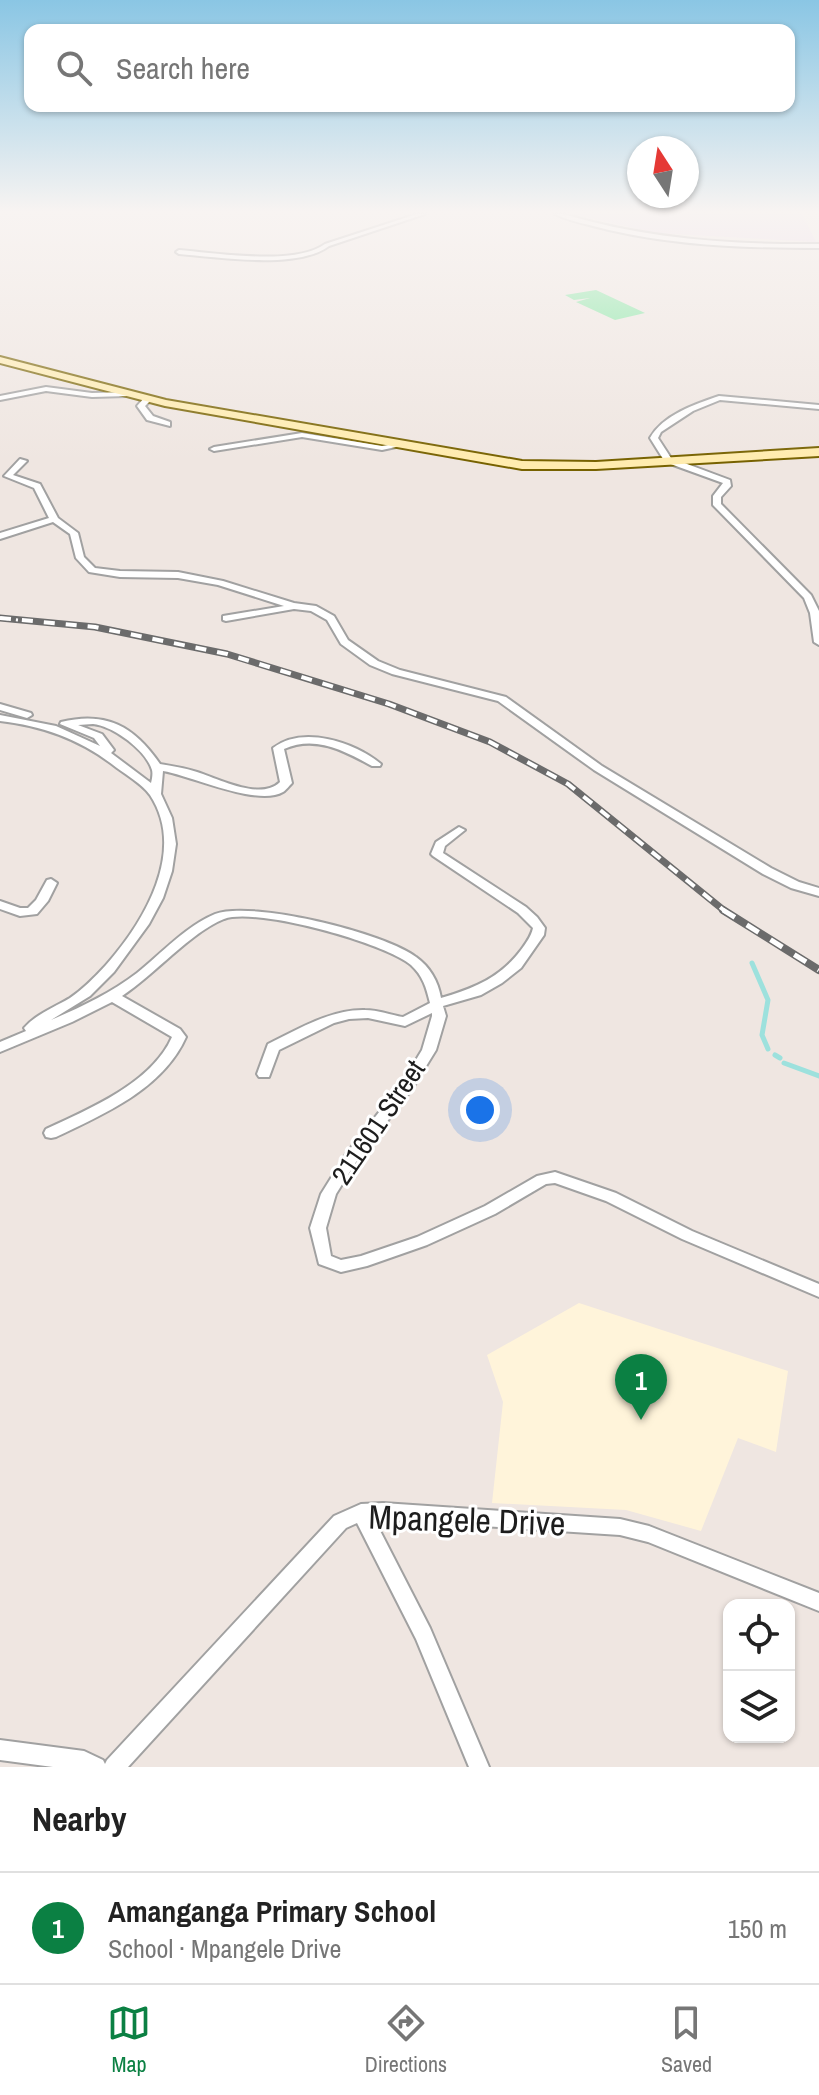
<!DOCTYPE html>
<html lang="en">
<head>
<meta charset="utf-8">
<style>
	:root { --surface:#fff; --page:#f2f2f2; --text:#222; --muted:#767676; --line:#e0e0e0; --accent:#0b8043 }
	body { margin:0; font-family:"Archivo Narrow",sans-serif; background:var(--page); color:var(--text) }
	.controls { position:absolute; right:24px; bottom:24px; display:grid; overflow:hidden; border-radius:16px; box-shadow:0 2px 6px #0004 }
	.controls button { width:72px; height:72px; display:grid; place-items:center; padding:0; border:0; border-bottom:2px solid var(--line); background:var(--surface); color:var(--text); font:40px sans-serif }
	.compass { position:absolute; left:627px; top:136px; width:72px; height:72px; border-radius:50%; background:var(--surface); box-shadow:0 2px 6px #0004; rotate:348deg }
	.you { position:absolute; left:480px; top:1110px; width:28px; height:28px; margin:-20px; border:6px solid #fff; border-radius:50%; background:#1a73e8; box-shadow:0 0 0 12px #1a73e833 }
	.badge { display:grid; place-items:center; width:52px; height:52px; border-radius:50%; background:var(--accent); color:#fff; font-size:26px; font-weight:700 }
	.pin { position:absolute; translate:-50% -66px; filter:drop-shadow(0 2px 4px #0008) }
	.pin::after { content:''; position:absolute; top:42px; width:28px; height:24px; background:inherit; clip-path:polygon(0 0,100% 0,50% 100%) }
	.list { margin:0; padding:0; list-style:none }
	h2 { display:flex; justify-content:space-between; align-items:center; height:104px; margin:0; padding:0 32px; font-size:34px }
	h2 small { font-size:26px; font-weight:400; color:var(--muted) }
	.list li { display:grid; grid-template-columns:52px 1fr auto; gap:24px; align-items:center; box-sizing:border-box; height:112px; padding:0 32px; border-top:2px solid var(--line) }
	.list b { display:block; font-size:30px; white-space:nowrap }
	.list p { margin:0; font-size:26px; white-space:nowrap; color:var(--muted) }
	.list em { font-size:26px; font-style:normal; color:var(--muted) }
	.icon { flex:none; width:44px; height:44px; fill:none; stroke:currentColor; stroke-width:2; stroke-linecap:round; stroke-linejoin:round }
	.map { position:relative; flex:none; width:819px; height:1767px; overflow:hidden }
	.search { position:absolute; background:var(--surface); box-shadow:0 2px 6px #0004; left:24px; right:24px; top:24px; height:88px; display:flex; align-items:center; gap:20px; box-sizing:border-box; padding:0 28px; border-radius:16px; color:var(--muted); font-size:30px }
	.sheet { height:216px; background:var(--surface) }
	nav { display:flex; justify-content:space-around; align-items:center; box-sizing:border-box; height:112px; border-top:2px solid var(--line); background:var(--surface); font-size:22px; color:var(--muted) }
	nav a { display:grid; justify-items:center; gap:4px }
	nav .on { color:var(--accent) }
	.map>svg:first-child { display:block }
	.industrial { fill:#e7d2e9 }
	.education { fill:#fff4da }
	.pitch { fill:#77e69b }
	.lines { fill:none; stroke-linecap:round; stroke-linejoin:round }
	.stream { stroke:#9de1dd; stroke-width:5 }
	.street-casing { stroke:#a1a1a1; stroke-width:4 }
	.secondary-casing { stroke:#776200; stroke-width:4 }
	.street { fill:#fff; fill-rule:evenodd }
	.secondary { fill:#ffecaf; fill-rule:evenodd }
	.rail-far2-casing { stroke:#6b6b6b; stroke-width:5 }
	.rail-far1-casing { stroke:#6b6b6b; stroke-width:7 }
	.rail-casing { stroke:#6b6b6b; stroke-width:8 }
	.rail-far2 { stroke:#fff; stroke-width:3; stroke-dasharray:8; stroke-linecap:butt }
	.rail-far1 { stroke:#fff; stroke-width:4; stroke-dasharray:11; stroke-linecap:butt }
	.rail { stroke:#fff; stroke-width:5; stroke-dasharray:14; stroke-linecap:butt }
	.labels { text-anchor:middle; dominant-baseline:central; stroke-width:6; stroke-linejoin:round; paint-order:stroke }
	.street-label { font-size:28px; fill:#1d1d1d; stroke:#fff }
	.near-street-label { font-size:34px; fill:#1d1d1d; stroke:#fff }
</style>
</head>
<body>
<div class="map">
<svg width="819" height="1767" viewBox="0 0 819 1767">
	<rect width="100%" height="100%" fill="#efe6e1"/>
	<polygon class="industrial" points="573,214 802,214 816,242 656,233"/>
	<polygon class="education" points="579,1303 788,1371 776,1452 738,1438 701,1531 626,1510 492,1503 503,1402 487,1355"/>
	<polygon class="pitch" points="596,290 645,313 615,320 576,302 590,298 574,300 565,295"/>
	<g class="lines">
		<g class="stream">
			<polyline points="752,963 768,1000 762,1035 768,1049"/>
			<polyline points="775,1055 780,1058"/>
			<polyline points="784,1063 819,1076"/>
		</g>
		<defs>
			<g id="street">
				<path d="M 417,214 L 425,214 L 329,246 C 297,270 218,257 179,254 L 176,252 L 179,250 C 216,253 295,266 325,244 Z"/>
				<path d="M 555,214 L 563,214 C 647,239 733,245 819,244 L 819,248 C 749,248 677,246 609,230 C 591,225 571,222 555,214 Z"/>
				<polygon points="46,387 92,393 127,392 131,394 127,396 92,397 46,391 0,400 0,396"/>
				<path d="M 719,396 L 819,405 L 819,409 L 720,400 L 693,411 L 661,432 L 658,438 L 671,458 L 730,480 L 731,486 L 721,497 L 721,504 L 811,595 L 819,611 L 819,645 L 814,642 L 810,613 L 804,598 L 713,505 L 713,496 L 723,483 L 665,462 L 650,438 C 663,415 695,404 719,396 Z"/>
				<polygon points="145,397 152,399 145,406 153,416 170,422 170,426 147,420 137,406"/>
				<polygon points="302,433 382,446 401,443 405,445 382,450 302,437 214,451 210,449 214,447"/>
				<polygon points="20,459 27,461 13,475 40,484 58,518 78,533 84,557 95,568 120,571 178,572 223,581 294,603 316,606 334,616 348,640 378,661 400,670 506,697 602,766 771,868 799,882 819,888 819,896 791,888 763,874 594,770 498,701 392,674 370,665 341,644 327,620 311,611 294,609 226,621 223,620 223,616 284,606 218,585 178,578 120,577 89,572 76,558 70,534 53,522 0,539 0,533 49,518 34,488 4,476"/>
				<polygon points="0,704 31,713 32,715 27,718 0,710"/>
				<path d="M 0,715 L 56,726 L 100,746 L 94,738 L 60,724 L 61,722 C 106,711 134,726 160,764 C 172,766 185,768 197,772 C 219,779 261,801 280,782 L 273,748 C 303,725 354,742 381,764 L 380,766 L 372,766 C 344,751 316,735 284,749 L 292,783 C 290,785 285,791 283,792 C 258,807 192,776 163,771 L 161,794 L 172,818 L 176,844 L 172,871 L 163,898 L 149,924 L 114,972 L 90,996 L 51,1020 C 81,1007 111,993 137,973 C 162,953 186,926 215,914 C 252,900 385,933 416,957 C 430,967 438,981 441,998 C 474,988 500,978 521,950 C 526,943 531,937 533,928 L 518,913 L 433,856 L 431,854 L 436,842 L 459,827 L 465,830 L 445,846 L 443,853 L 526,907 L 537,917 L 545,928 L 544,935 L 521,968 L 502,983 L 481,995 L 443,1006 L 446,1016 L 436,1050 L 412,1089 L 356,1162 L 336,1194 L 326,1228 L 331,1256 L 341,1260 L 361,1256 L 417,1237 L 485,1206 L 537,1176 L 555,1172 L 616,1193 L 692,1231 L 819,1284 L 819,1297 L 682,1239 L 606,1201 L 555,1183 L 546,1184 L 495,1214 L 427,1245 L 367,1266 L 341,1272 L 319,1264 L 310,1228 L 321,1194 L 346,1154 L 402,1083 L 422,1050 L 432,1016 L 432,1013 L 405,1026 L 368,1018 L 349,1019 L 334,1023 L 279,1050 L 269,1077 L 259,1077 L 257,1074 L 268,1044 C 299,1029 331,1009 365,1010 C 378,1010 391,1015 403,1017 L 430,1003 C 426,987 423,976 411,965 C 385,943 257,907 224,919 C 191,932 154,975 122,996 L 180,1029 L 186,1037 C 163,1089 104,1114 56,1137 L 51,1138 L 46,1137 L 44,1133 L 46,1129 C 89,1109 152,1083 172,1037 L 112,1002 L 72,1022 L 0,1052 L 0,1042 L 26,1031 L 24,1028 C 36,1014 55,1007 70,998 C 83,989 95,977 106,965 C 144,922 187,851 150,795 C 142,784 128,776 117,768 C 82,740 44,726 0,721 ZM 93,724 C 113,726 146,750 152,770 C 153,774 152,779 151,783 L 111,753 L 114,750 L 102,734 L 78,725 Z"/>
				<polygon points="51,879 57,883 48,901 37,914 20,916 0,909 0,901 20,908 28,908 36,900 47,880"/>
				<polygon points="383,1503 620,1519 649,1526 819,1593 819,1611 648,1542 620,1535 374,1519 430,1628 489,1767 469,1767 416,1639 357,1523 346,1528 128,1767 53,1767 0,1760 0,1740 84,1751 103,1760 105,1764 107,1760 334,1516 361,1504"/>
			</g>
			<polygon id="secondary" points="0,357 166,400 522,461 596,462 819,448 819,456 596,469 522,469 165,406 0,363"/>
		</defs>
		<use href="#street" class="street-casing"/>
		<use href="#secondary" class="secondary-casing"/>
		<use href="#street" class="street"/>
		<use href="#secondary" class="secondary"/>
		<defs>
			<polyline id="rail-far2" points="0,618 18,620"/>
			<polyline id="rail-far1" points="0,618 95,627 227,654 389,704 490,742 568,784 726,912"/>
			<polyline id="rail" points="723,910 819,970"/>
		</defs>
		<use href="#rail-far2" class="rail-far2-casing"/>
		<use href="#rail-far1" class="rail-far1-casing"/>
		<use href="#rail" class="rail-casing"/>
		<use href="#rail-far2" class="rail-far2"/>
		<use href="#rail-far1" class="rail-far1"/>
		<use href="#rail" class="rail"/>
	</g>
	<linearGradient id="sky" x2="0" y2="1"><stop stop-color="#8ac6e4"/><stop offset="0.46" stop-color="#f8f4f2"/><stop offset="1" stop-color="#f8f4f2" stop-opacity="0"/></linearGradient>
	<rect width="819" height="461" fill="url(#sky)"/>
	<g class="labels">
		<g class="street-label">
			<text transform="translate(378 1122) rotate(-56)">211601 Street</text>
		</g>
		<g class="near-street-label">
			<text transform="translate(467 1520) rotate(2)">Mpangele Drive</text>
		</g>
	</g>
</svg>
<div class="controls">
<button><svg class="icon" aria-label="locate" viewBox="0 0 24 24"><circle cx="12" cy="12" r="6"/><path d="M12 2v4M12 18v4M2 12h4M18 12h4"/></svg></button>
<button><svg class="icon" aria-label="layers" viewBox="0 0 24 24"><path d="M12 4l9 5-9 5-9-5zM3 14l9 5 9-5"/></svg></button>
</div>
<svg class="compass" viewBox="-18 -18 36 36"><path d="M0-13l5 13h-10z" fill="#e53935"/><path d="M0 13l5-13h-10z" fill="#767676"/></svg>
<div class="you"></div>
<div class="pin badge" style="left:641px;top:1420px">1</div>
<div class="search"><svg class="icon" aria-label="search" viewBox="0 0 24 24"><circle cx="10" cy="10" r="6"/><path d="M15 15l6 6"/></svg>Search here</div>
</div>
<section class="sheet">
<h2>Nearby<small></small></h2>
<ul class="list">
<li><span class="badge">1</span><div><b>Amanganga Primary School</b><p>School · Mpangele Drive</p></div><em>150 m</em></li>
</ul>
</section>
<nav>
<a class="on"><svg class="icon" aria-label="map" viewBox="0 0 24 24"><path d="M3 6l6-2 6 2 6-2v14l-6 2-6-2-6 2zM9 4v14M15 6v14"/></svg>Map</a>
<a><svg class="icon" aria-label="directions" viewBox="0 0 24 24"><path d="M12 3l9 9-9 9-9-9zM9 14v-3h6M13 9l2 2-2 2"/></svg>Directions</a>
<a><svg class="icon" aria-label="saved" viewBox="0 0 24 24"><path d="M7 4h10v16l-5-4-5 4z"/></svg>Saved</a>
</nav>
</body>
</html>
